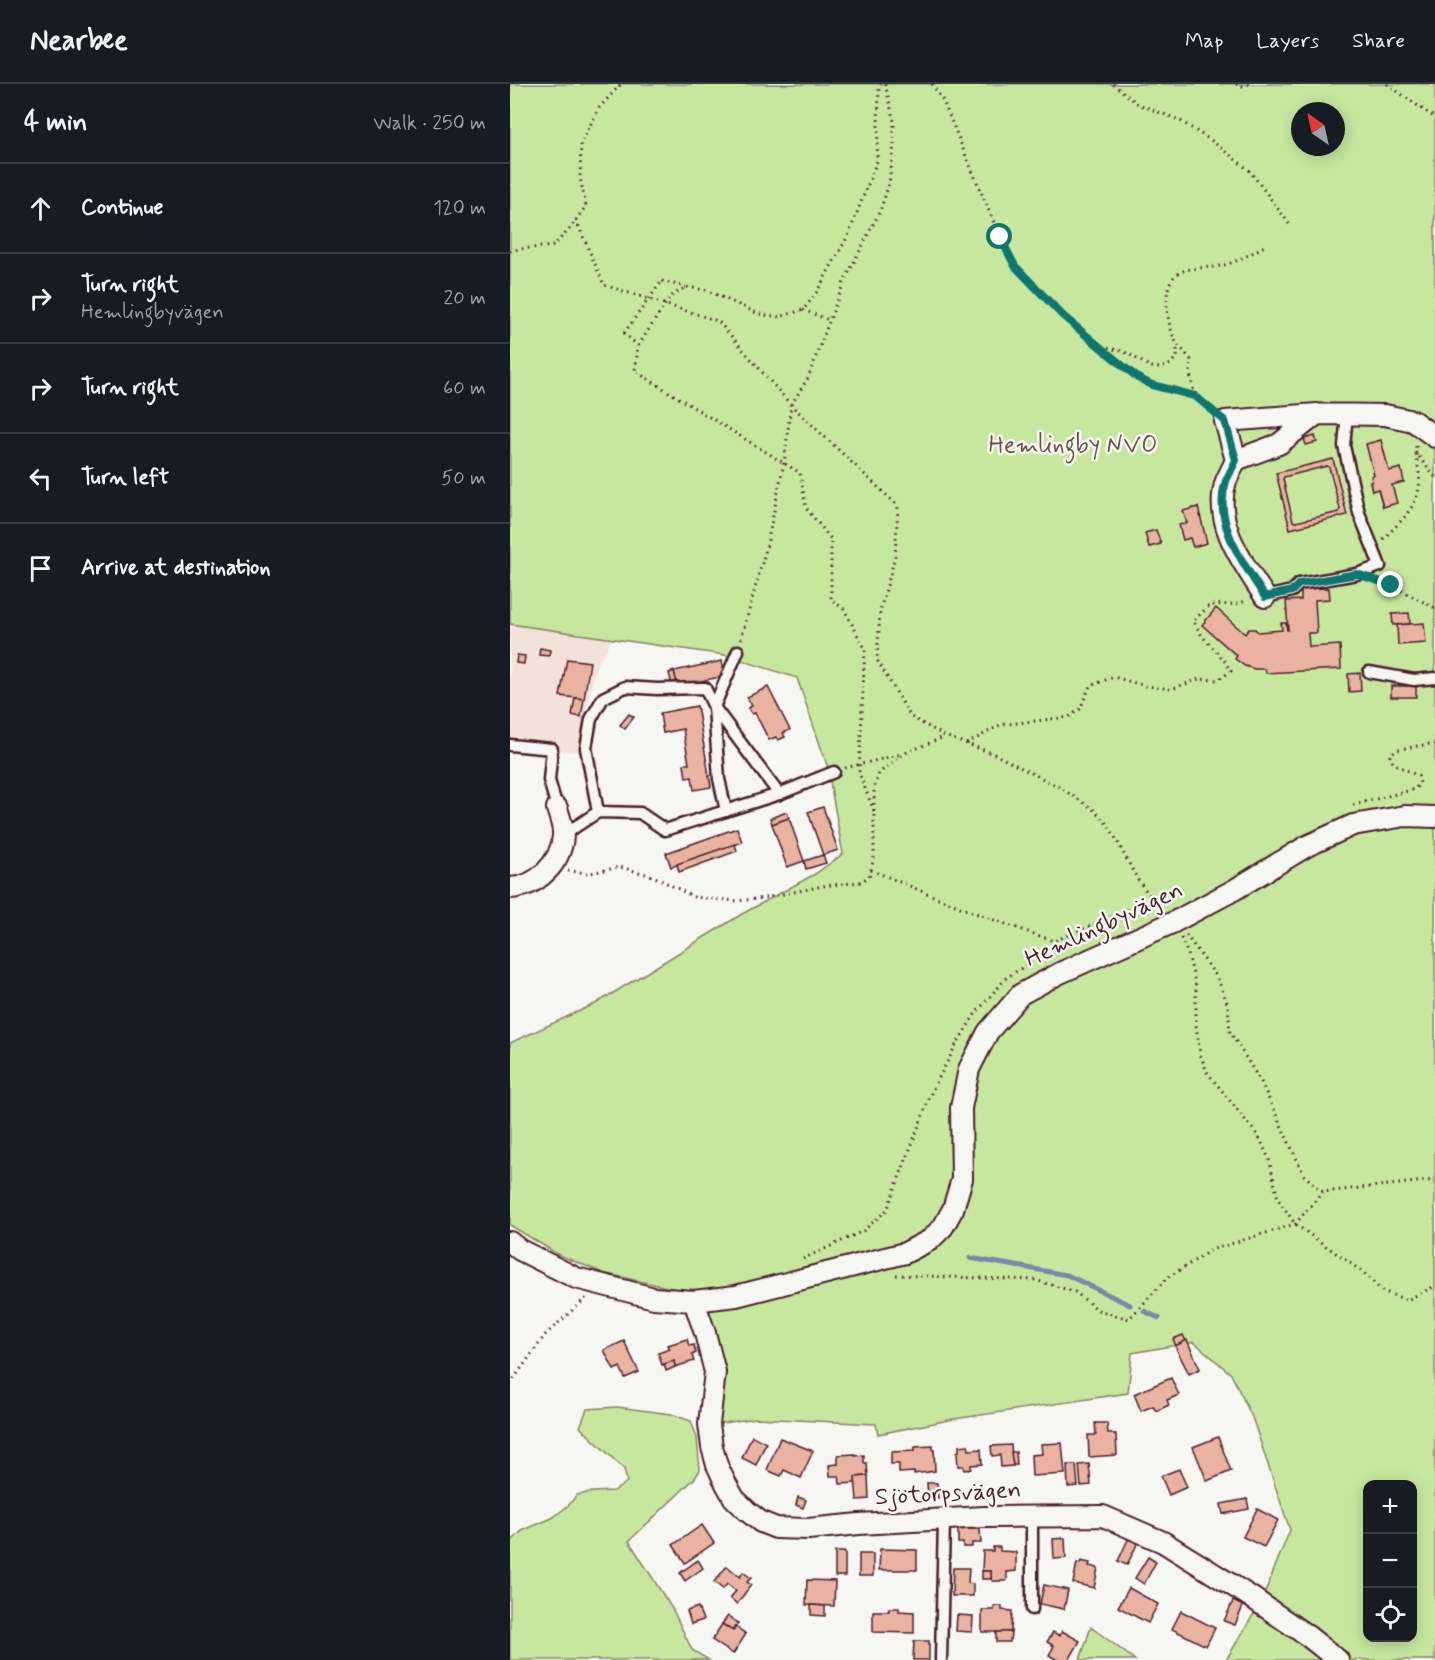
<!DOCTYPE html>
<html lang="en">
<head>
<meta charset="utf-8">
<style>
	:root { --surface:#171b24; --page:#20242c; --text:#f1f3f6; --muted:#9ea1a6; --line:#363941 }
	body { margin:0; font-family:Mynerve,sans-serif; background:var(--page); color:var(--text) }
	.controls { position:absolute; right:18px; bottom:18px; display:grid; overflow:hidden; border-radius:12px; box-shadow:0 3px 15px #0003 }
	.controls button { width:54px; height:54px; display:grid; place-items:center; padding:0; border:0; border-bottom:2px solid var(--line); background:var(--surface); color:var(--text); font:30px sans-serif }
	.compass { position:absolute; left:781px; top:18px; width:54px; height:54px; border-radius:50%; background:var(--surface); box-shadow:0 3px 15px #0003; rotate:326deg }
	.stop { position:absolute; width:18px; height:18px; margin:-14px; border:4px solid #0f766e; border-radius:50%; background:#fff }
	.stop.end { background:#0f766e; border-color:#fff; box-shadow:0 2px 6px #0008 }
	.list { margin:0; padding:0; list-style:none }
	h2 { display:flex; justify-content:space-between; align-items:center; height:78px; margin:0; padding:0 24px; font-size:26px }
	h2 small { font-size:20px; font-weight:400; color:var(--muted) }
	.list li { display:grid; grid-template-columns:39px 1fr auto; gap:18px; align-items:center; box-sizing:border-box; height:90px; padding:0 24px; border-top:2px solid var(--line) }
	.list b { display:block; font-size:22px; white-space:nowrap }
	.list p { margin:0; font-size:20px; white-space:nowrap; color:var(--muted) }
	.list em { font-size:20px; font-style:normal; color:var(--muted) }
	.icon { flex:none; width:33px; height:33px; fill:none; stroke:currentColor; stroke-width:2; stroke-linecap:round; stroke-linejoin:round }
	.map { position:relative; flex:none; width:925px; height:1576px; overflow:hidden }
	header { display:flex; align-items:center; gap:36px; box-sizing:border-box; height:84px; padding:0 30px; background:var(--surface); border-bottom:2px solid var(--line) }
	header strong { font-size:28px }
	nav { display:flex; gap:33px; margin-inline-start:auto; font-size:21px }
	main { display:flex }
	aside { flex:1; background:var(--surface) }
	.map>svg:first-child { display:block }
	.built { fill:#f2e2d9 }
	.green { fill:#c7e79f; stroke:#888365; stroke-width:1.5; fill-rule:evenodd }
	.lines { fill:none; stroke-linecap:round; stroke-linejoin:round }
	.stream { stroke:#7c87a7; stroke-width:5 }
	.building { fill:#eab2a0; stroke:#4a1f2b; stroke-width:1.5; fill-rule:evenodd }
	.service-casing { stroke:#4a1f2b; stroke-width:15 }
	.minor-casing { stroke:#4a1f2b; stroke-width:24 }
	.path { stroke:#4a1f2b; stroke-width:3; stroke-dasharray:1.5 4.5; stroke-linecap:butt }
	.service { stroke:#f6f6f2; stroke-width:10 }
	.minor { stroke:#f6f6f2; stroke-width:20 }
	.path-bridge { stroke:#4a1f2b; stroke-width:3; stroke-dasharray:1.5 4.5; stroke-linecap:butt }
	.route { stroke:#0f766e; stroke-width:8 }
	.labels { text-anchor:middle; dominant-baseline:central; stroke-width:5; stroke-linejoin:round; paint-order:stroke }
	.park-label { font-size:24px; fill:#695148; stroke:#f6f6f2 }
	.street-label { font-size:24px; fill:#4a1f2b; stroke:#f6f6f2 }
</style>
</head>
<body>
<header>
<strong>Nearbee</strong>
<nav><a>Map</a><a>Layers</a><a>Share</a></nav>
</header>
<main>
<aside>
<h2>4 min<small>Walk · 250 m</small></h2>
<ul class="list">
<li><svg class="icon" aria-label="ahead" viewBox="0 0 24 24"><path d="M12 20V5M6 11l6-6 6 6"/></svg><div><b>Continue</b></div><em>120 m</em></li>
<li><svg class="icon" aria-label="right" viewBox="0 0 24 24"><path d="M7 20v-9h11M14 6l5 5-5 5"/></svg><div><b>Turn right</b><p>Hemlingbyvägen</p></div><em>20 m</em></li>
<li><svg class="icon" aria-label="right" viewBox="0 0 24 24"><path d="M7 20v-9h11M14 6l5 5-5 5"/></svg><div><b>Turn right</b></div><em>60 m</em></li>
<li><svg class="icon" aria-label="left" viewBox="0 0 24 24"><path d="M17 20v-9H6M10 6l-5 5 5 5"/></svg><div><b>Turn left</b></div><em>50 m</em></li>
<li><svg class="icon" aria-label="arrive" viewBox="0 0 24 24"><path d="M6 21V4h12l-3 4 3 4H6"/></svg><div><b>Arrive at destination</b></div></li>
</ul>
</aside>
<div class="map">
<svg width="925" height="1576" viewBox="0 0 925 1576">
	<rect width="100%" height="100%" fill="#f6f6f2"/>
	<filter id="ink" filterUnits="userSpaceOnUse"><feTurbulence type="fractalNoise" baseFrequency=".0167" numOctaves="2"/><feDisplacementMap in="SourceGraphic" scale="12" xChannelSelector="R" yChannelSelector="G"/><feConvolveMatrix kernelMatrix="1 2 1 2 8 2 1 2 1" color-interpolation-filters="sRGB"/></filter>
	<g filter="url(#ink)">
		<polygon class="built" points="0,540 102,555 85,584 68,668 0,662"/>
		<g class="green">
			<path d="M 0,0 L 925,0 L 925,1576 L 716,1576 L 751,1518 L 780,1446 L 742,1333 L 721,1290 L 684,1258 L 622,1269 L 618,1309 L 444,1335 L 368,1350 L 366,1340 L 246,1334 L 201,1341 L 195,1261 L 175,1207 L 93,1189 L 49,1171 L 0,1141 L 0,959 L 87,919 L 232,830 L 305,790 L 333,770 L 317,681 L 287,594 L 215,571 L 0,540 ZM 790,27 L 826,27 L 826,63 L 790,63 ZM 858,1400 L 902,1400 L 902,1554 L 858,1554 Z"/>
			<polygon points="107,1323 161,1330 181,1337 187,1354 190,1386 185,1394 119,1457 163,1526 182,1566 199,1576 0,1576 0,1459 12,1447 42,1434 58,1422 67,1411 83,1408 104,1407 117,1398 114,1385 70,1343 77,1325"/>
			<polygon points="581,1543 625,1576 570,1576"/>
		</g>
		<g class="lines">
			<g class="stream">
				<polyline points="460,1174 557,1191 620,1221"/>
				<polyline points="634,1227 649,1234"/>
			</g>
		</g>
		<g class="building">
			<polygon points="805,352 807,358 796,361 794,355"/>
			<polygon points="871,356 879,387 891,384 894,398 882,401 887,419 873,423 868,405 862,407 860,398 862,398 861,392 864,391 856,360"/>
			<path d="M 823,375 L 837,431 L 780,445 L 766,389 ZM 817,382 L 819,383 L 830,425 L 829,428 L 786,438 L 783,437 L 773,395 L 774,393 Z"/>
			<polygon points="688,423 697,459 683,463 680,454 673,456 669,441 677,439 673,427"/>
			<polygon points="646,446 651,460 639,463 635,449"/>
			<polygon points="819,504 820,515 805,516 807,549 798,549 799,563 830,561 831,585 756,589 755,585 744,585 735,582 725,575 727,572 692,541 706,524 735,550 739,545 745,545 748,548 772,546 771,539 776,539 777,546 778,546 776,517 791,516 791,505"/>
			<polygon points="899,529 900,540 883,541 882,530"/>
			<polygon points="914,539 916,559 888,561 887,541"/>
			<polygon points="30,564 40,566 39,572 29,571"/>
			<polygon points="7,571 15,572 14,580 6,579"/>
			<polygon points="57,575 80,578 74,615 50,612"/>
			<polygon points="212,577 215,592 167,602 164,587"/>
			<polygon points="164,587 167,600 162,601 159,589"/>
			<polygon points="850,589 851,607 839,608 838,590"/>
			<rect x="881" y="602" width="25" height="11"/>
			<polygon points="258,603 280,646 273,649 275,653 268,656 266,653 259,656 245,629 242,630 238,624 242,622 237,613"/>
			<polygon points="65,614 74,615 71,633 62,631"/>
			<polygon points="187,622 201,703 184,706 182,693 176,694 174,680 179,680 173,645 153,649 150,629"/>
			<polygon points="119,630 124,633 115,645 110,641"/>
			<polygon points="313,723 328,766 313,771 298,728"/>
			<polygon points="277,728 279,734 262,740 260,734"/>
			<polygon points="279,734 294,777 277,783 262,740"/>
			<polygon points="227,744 232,758 161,783 156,769"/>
			<polygon points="225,760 227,767 169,788 167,780"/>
			<polygon points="313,771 316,779 296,785 294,777"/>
			<polygon points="673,1251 676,1257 666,1262 663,1255"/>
			<polygon points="177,1255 179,1262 184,1261 186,1269 182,1271 184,1277 165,1283 164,1277 152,1281 148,1269 160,1265 158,1261"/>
			<polygon points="677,1256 690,1285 679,1290 665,1262"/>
			<polygon points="114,1257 129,1288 115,1294 110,1283 104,1286 94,1266"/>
			<polygon points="164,1277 165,1283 156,1287 154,1280"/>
			<polygon points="661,1294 669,1311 657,1316 659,1321 646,1327 643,1322 631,1327 624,1310"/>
			<polygon points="585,1339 597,1339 598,1350 606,1350 607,1371 579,1373 578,1351 586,1351"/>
			<polygon points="242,1352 256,1359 246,1381 232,1374"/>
			<polygon points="708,1353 721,1387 697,1397 683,1363"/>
			<polygon points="270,1354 303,1367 291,1394 274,1386 271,1392 257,1386"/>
			<polygon points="552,1359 555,1390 522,1392 521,1371 532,1370 531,1360"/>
			<polygon points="458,1361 459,1366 471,1365 472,1380 461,1381 461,1385 454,1386 453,1382 448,1382 447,1368 449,1367 449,1362"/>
			<polygon points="501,1361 503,1382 491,1383 490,1371 482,1372 481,1362"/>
			<polygon points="423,1362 423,1366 424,1366 425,1387 404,1390 404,1388 389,1389 389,1380 381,1380 381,1368 405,1367 405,1363"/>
			<polygon points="501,1368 506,1368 507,1381 503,1381"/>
			<polygon points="345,1370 345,1372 354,1371 354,1379 357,1379 358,1392 345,1393 346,1399 330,1400 329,1392 320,1392 319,1381 328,1380 328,1371"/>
			<polygon points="579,1380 581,1401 571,1402 569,1381"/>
			<polygon points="557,1381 566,1381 568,1402 558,1403"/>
			<polygon points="669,1385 677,1403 659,1411 651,1392"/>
			<polygon points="358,1392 359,1415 347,1416 345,1393"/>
			<polygon points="417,1399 427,1399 428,1414 418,1414"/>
			<polygon points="288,1413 296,1416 293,1424 286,1421"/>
			<polygon points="737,1415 739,1425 713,1430 711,1420"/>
			<polygon points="747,1425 768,1436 754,1463 733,1453"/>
			<polygon points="192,1441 204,1459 175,1479 163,1461"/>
			<polygon points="448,1445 470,1445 471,1459 462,1459 462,1463 453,1463 453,1459 448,1459"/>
			<polygon points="621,1449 630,1454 617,1481 608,1477"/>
			<polygon points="555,1454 556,1474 544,1475 543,1455"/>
			<polygon points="483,1463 490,1463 490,1467 506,1468 506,1487 497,1488 497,1495 496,1497 483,1497 481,1495 481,1487 472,1487 473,1467 483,1467"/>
			<polygon points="370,1465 407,1466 407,1486 369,1486"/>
			<rect x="325" y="1468" width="10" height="24"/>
			<rect x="349" y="1470" width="14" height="22"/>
			<polygon points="638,1473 646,1478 634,1500 625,1494"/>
			<polygon points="188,1476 193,1484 175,1497 170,1489"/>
			<polygon points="571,1477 580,1479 579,1482 588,1484 584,1504 563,1499 567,1479 570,1480"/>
			<polygon points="217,1482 230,1493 233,1488 241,1494 237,1498 241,1501 227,1520 220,1514 226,1507 217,1500 213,1505 204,1498"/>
			<polygon points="443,1484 459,1484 458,1499 463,1500 463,1512 442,1512"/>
			<rect x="472" y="1487" width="9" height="8"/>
			<polygon points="297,1496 325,1497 324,1522 296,1521"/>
			<polygon points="534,1501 558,1506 554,1525 530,1520"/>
			<polygon points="619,1504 648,1520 638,1539 608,1523"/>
			<polygon points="723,1517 733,1522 725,1541 714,1537"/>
			<polygon points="301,1521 315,1522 315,1532 301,1531"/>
			<polygon points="484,1522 492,1522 492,1526 502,1527 501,1548 472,1548 472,1526 484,1526"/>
			<polygon points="188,1523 193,1536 181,1540 177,1527"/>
			<polygon points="379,1524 389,1524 389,1527 404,1528 404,1549 363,1548 363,1527 379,1527"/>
			<polygon points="671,1527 705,1544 696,1562 662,1545"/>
			<polygon points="447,1531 463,1532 462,1548 446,1547"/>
			<polygon points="218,1532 228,1539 223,1547 212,1540"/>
			<polygon points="212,1540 223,1547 226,1543 236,1550 223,1570 202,1556"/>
			<polygon points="552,1547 570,1557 559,1576 547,1576 539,1571 544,1562 537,1558 543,1548 550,1552"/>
			<polygon points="486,1548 501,1548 500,1558 486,1558"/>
			<polygon points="404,1557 419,1557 419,1576 403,1576"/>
		</g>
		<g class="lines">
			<defs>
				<g id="service">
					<polyline points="755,513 782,507 789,500 847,490 870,482 849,429 834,362 837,330"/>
					<polyline points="859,588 904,596 925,594"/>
					<polyline points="0,661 42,665 39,696 47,724"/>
					<polyline points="269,710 324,688"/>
					<polyline points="216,727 209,695 204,623 228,567"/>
					<polyline points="53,751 88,728 76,664 81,635 93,614 115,603 147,605 195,604 204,623 269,710 155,746 130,729 88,728"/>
					<polyline points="522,1432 522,1525"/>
					<polyline points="431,1576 434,1435"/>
				</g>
				<g id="minor">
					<polyline points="807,330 769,360 726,376 715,337 807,330 875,331 903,337 925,353"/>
					<path d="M 726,376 C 723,383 719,390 716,397 C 702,439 734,480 755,513"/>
					<path d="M 0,804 C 27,803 51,779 53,752 C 54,743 49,732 47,724"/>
					<polyline points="0,1158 10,1166 66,1194 144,1214 184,1217 226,1212 395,1169 420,1156 433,1143 443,1125 452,1095 451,1024 459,985 478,948 511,910 550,889 664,838 724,806 797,762 843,741 895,732 925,733"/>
					<polyline points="184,1217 195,1249 205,1288 199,1340 202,1363 207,1381 215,1398 224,1414 237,1427 251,1438 266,1444 298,1445 349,1440 474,1433 593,1432 653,1458 741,1513 799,1553 828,1576"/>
				</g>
			</defs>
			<use href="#service" class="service-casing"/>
			<use href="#minor" class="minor-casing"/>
			<g class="path">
				<polyline points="422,0 433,17 490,153 505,182 553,232 629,294 642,301 685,312"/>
				<polyline points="603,0 628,20 669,36 702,57 740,87 780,141"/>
				<polyline points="726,0 732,2 739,0"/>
				<polyline points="877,0 925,34"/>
				<polyline points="66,136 94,201 208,237 281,321 388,422 385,473 370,527 367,576 401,633 435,652 482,669 549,703 583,725 599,742 628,796 650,825"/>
				<polyline points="0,167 9,165 43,162 59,146 76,122 70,93 71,59 89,24 111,0"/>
				<polyline points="152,197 176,203"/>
				<polyline points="293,226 319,236"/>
				<polyline points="114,249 128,262"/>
				<polyline points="592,263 613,267 641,283 651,284 661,280 667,272 667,261"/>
				<path d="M 703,327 L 685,312 L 680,290 L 681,276 C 676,269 670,264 666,258 C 657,240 648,195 673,187 C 684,183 698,184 710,182 C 726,179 742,169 756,161"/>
				<polyline points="906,362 906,369 925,393"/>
				<path d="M 873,455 C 888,440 906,425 909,403 C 911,393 907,380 906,369"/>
				<polyline points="869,497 881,501 925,524"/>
				<polyline points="231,555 256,465 274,379 281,321 298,294 334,198 370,127 379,100 384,61 384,37 375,0"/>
				<polyline points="457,660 490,641 559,633 570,625 580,602 604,593 636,602 662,605 689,595 708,596 721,587 714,576 692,552 683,537 700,521 726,520 736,517"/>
				<polyline points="335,684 392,670"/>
				<polyline points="843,721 905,705 910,699 908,692 883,679 880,672 885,666 925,659"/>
				<polyline points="364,727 349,689 355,565 334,525 321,516 321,455 296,424 290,389 125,287 128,262 160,213 176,203 196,206 249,230 269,233 293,226 305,211 338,152 367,77 369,6 371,0"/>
				<polyline points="361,786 462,828 544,857 632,820 644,819"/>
				<polyline points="58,787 81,789 110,783 143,792 184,813 227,817 255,814 313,802 351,798 359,792 364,774 364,704 369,689 395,669 434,653"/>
				<polyline points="676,851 707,893 718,921 720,948 751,998 794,1091 813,1108 925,1096"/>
				<polyline points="671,854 678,870 686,902 686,941 690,970 697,988 749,1053 759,1075 768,1115 785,1140 854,1189 872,1207 897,1216 923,1203 925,1200"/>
				<polyline points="293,1175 353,1147 377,1126 422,1007 446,961 466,929 496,894 533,870 581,854"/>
				<polyline points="386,1191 525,1196 565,1208 588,1226 619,1235 657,1194 701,1166 785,1140 813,1108"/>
				<polyline points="0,1300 36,1250 76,1214"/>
			</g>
			<use href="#service" class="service"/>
			<use href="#minor" class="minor"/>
			<polyline class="path-bridge" points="114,249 152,197"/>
		</g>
	</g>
	<g class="lines" filter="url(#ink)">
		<path class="route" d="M 490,153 L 505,182 L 553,232 L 607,277 L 628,294 L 642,301 L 685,312 L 715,337 L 726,376 C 723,383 719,390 716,397 C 702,439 734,480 755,513 L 782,507 L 789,500 L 847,490 L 881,501"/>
	</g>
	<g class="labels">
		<g class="park-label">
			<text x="563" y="361">Hemlingby NVO</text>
		</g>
		<g class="street-label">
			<text transform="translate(594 841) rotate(-25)">Hemlingbyvägen</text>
			<text transform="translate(438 1410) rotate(-3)">Sjötorpsvägen</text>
		</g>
	</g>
</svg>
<div class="controls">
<button>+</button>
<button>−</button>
<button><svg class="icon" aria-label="locate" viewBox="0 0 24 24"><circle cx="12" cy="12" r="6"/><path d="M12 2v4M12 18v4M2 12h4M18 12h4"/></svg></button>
</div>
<svg class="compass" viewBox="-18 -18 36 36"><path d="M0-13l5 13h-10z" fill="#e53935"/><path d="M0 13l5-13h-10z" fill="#9ea1a6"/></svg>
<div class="stop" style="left:490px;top:153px"></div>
<div class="stop end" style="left:881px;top:501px"></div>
</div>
</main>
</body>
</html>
